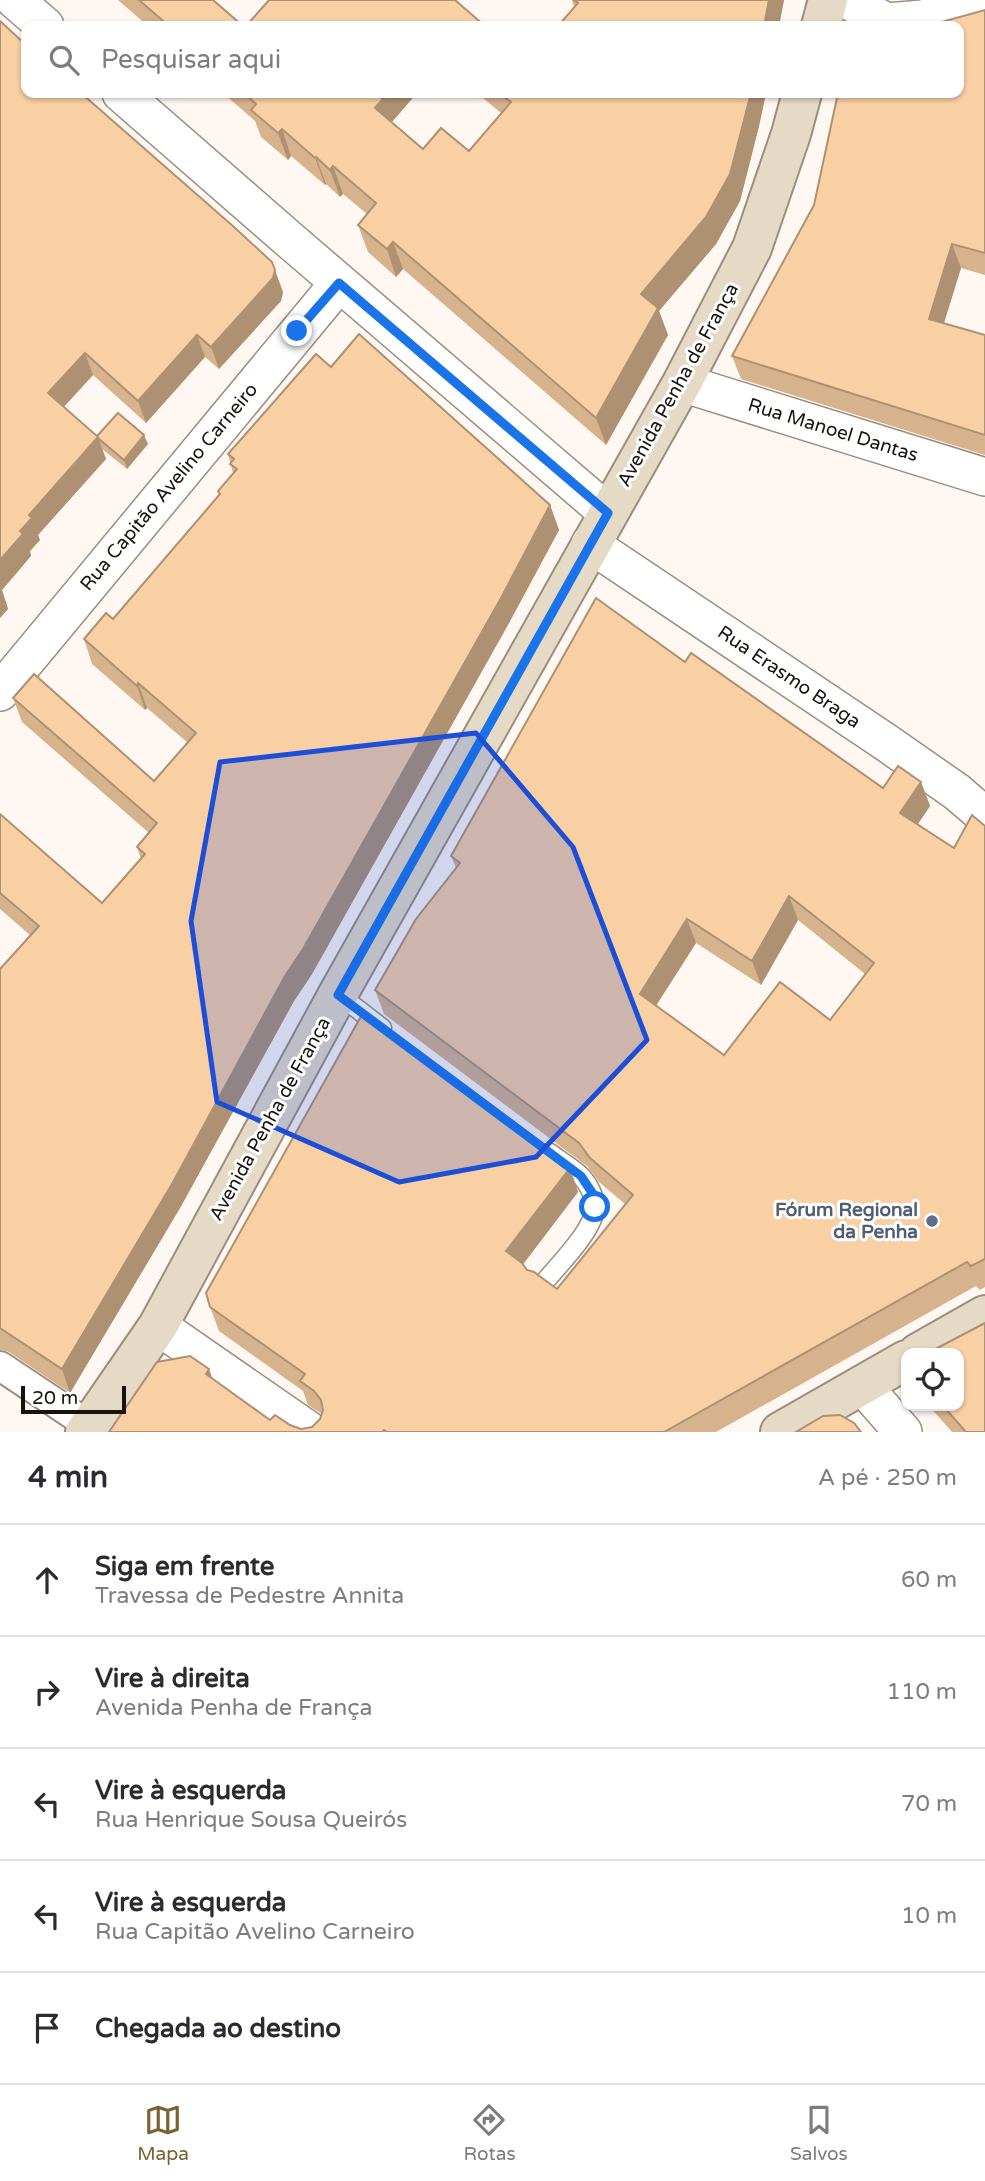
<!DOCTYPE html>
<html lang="pt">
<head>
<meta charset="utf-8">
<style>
	:root { --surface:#fff; --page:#f7f7f7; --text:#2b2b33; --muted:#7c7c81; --line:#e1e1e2; --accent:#7a6233 }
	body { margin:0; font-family:"Varela Round",sans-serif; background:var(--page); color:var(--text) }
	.controls { position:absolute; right:21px; bottom:21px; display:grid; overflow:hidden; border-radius:14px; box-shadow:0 2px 5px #0004 }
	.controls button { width:63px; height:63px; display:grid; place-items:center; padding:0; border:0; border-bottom:2px solid var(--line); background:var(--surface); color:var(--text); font:35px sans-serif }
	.scale { position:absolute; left:21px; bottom:18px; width:105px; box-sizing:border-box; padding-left:7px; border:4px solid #17120c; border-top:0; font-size:19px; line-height:24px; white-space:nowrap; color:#17120c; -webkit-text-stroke:5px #fff; paint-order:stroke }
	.stop { position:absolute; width:21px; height:21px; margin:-16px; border:5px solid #1a73e8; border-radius:50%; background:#fff }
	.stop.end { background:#1a73e8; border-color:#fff; box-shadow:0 2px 7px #0008 }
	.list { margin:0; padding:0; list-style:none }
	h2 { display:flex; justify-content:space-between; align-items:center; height:91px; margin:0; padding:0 28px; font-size:30px }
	h2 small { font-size:23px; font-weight:400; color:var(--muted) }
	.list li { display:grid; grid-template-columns:46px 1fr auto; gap:21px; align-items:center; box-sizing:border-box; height:112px; padding:0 28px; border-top:2px solid var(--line) }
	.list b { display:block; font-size:26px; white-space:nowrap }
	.list p { margin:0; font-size:23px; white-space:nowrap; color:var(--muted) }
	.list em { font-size:23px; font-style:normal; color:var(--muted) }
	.icon { flex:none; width:38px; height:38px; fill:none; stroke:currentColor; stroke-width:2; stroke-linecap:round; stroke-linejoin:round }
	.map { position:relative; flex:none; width:985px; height:1432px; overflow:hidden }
	.search { position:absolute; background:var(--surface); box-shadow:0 2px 5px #0004; left:21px; right:21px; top:21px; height:77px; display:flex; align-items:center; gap:18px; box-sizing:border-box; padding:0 24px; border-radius:14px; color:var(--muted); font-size:26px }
	.sheet { height:651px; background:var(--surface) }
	nav { display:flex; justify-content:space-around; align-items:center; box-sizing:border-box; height:98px; border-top:2px solid var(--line); background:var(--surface); font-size:19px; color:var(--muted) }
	nav a { display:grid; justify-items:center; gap:4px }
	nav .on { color:var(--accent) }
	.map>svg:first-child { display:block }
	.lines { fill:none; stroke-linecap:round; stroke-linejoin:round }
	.service-casing { stroke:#9c8d7e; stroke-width:21 }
	.pedestrian-casing { stroke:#9c8d7e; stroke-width:32 }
	.minor-casing { stroke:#9c8d7e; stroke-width:40 }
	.secondary-casing { stroke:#9c8d7e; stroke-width:42 }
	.service { stroke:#fff; stroke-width:18 }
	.pedestrian { stroke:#fff; stroke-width:28 }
	.minor { stroke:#fff; stroke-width:37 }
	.secondary { stroke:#e5dac5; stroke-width:38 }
	.wall { fill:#d6b28d; fill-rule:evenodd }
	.shaded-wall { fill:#ae9173 }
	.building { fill:#f9cfa4; stroke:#ae9173; stroke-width:2; fill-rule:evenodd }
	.route { stroke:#1a73e8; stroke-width:9 }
	.marked { fill:#1d4ed8; fill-opacity:0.2; stroke:#1d4ed8; stroke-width:5; stroke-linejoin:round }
	.service-dot { fill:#5c6f8a; stroke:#fff; stroke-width:2.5 }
	.labels { text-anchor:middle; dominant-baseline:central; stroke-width:6; stroke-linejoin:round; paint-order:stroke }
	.street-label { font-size:19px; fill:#17120c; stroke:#fff }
	.service-label { font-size:19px; font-weight:bold; fill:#4e5e75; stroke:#fff; text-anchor:end }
</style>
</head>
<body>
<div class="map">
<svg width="985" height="1432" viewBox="0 0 985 1432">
	<rect width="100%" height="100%" fill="#fff8f2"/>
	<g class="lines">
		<defs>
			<g id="service">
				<polyline points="338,994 382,1028"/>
				<path d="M 542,1285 C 557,1266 594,1231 595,1207 C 595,1196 588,1184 582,1177 C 573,1168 560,1161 550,1153"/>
			</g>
			<polyline id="pedestrian" points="0,1366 90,1426"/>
			<g id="minor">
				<polyline points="15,0 45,26"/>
				<polyline points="848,0 886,22 923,19 982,0"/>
				<polyline points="121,93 292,242 608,513"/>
				<polyline points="682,383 985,477"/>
				<polyline points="590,544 887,743 957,792 985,816"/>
				<polyline points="0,692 339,283"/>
				<polyline points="158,1326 311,1432"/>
				<polyline points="862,1385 903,1432"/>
			</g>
			<g id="secondary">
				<polyline points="821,26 828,0"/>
				<polyline points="918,1353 985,1315"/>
				<polyline points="85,1432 158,1326 338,994 682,383 752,248 791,134 802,93"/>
				<polyline points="780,1432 906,1360"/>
			</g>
		</defs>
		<use href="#service" class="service-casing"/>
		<use href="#pedestrian" class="pedestrian-casing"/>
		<use href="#minor" class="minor-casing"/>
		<use href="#secondary" class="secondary-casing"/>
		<use href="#service" class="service"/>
		<use href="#pedestrian" class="pedestrian"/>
		<use href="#minor" class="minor"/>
		<use href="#secondary" class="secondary"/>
	</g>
	<g class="wall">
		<polygon points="118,0 213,0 243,26 148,26"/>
		<polygon points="572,0 784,0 779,26 574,7"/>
		<polygon points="985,10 985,275 961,268 944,323 985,335 985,455 741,379 732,356 814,205 948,21"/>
		<polygon points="0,21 283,292 281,301 219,369 205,357 146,423 93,375 64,407 97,436 148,444 127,469 102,449 106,459 38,535 40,540 30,551 31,556 2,590 8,609 0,618"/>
		<polygon points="223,93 417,93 392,122 423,149 469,151 501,113 477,93 766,93 759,126 740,201 716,244 659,311 668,335 606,445 403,269 396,277 368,252 358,225 367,214 343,194 340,197 326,184 325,185 291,156 288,160 261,137 255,121"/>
		<polygon points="331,367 550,505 559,530 509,623 312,974 294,1001 180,1208 70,1393 9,1352 0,1350 0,969 30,935 0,909 0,814 102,903 141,859 137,847 149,833 22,722 13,698 154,781 188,743 147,708 145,710 92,664 84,639 113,619 219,495 218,491 233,473 228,454"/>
		<path d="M 685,662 L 883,788 L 921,782 L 930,806 L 918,824 L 954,848 L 985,826 L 985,1287 L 980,1290 L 976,1286 L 716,1432 L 109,1432 L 213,1380 L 270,1420 L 301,1429 L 312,1427 L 320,1419 L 322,1414 L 308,1405 L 303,1391 L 219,1331 L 210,1307 L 570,1168 L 578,1192 L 523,1264 L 527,1270 L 557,1289 L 625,1204 L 599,1182 L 588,1167 L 384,1014 L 375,990 L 456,868 L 451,856 ZM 798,920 L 865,974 L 830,1020 L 724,1055 L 656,1006 L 696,943 L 761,985 Z"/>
		<polygon points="929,1406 959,1406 985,1432 952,1432"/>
	</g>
	<g class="shaded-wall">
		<polygon points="769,0 784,0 779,26 764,26"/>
		<polygon points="384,93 417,93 391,123 375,108 380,97"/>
		<polygon points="751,93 766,93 759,126 740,201 716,244 659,311 668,335 606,445 596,418 641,294"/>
		<polygon points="282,129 291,156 288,160 278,133"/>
		<polygon points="316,157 326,184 325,185 315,158"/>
		<polygon points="333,166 343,194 340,197 330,170"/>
		<polygon points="393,242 403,269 396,277 387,249"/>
		<polygon points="952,244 961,268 938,342 929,319"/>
		<polygon points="275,270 283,292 281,301 219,369 211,347"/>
		<polygon points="197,335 205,357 146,423 138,401"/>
		<polygon points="85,353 93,375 56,415 48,393"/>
		<polygon points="144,435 148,444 127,469 124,460"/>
		<polygon points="98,437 106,459 38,535 40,540 30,551 31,556 2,590 8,609 0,618 0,560 20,531 29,515"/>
		<polygon points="550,505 559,530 509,623 312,974 294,1001 180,1208 70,1393 62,1369 285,976"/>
		<polygon points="138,683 147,708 145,710 137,686"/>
		<polygon points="921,782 930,806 909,837 900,813"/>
		<polygon points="789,896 798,920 761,985 752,961"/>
		<polygon points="687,919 696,943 648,1018 640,994"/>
		<polygon points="570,1168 578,1192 515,1275 506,1251"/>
		<polygon points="209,1369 218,1393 206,1374"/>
	</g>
	<g class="building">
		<polygon points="139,0 213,0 243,26 169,26"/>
		<polygon points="269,0 455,0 485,26 246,26"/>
		<polygon points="574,0 769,0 764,26 558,26 578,3"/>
		<polygon points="985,10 985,253 952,244 929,319 985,335 985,435 732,356 814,205 838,93 959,93 959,26 927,26"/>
		<polygon points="0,21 26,45 26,93 81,93 234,227 272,262 275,270 273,278 211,347 197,335 138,401 85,353 48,393 98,437 29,515 32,518 20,531 23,534 0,560"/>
		<polygon points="244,93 384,93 380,97 383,99 375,108 423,149 441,128 469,151 511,102 499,93 751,93 730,174 706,217 641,294 658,308 596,418 393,242 387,249 358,225 376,203 333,166 330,170 316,157 315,158 282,129 278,133 251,110 256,104"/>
		<polygon points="359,334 550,505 501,598 303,949 285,976 172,1184 62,1369 0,1328 0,969 39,926 0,893 0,814 102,903 145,854 137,847 157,823 13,698 34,674 154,781 196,733 138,683 137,686 84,639 106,613 113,619 220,494 218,491 237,469 230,464 234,459 228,454 301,371 316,354 331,367"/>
		<polygon points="118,413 144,435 124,460 99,439 97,436"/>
		<path d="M 596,598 L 685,662 L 691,653 L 883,788 L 898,766 L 921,782 L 900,813 L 954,848 L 972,815 L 985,826 L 985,1259 L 971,1266 L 967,1262 L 664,1432 L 387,1432 L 384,1430 L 382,1432 L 109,1432 L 157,1362 L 190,1356 L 209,1369 L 206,1374 L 270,1420 L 275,1415 L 290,1425 L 301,1429 L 312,1427 L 320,1419 L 323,1410 L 321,1400 L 314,1391 L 300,1381 L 305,1374 L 210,1307 L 206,1293 L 364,1011 L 564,1160 L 570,1168 L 506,1251 L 522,1263 L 527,1270 L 534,1272 L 557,1289 L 633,1195 L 590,1158 L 579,1143 L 375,990 L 416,919 L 460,863 L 451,856 ZM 789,896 L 874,963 L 830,1020 L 780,982 L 724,1055 L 640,994 L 687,919 L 752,961 Z"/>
		<polygon points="985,1323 985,1432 966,1432 943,1406 959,1406 959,1353 928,1353"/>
		<polygon points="840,1415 854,1423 861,1432 796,1432 823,1416"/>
	</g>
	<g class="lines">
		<polyline class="route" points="297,331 339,283 608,513 338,995 581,1176 593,1194 595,1207"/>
	</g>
	<path class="marked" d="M 476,733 L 573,847 L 647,1040 L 536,1157 L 399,1182 L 217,1102 L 191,921 L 220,762 Z"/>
	<circle class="service-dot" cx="932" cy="1221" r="7"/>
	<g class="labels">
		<g class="street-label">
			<text transform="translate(678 385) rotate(-61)">Avenida Penha de França</text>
			<text transform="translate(833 430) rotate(17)">Rua Manoel Dantas</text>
			<text transform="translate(169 487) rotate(-50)">Rua Capitão Avelino Carneiro</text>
			<text transform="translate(789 677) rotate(34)">Rua Erasmo Braga</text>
			<text transform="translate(270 1119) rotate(-61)">Avenida Penha de França</text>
		</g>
		<g class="service-label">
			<text x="918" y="1210">Fórum Regional<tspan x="918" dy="22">da Penha</tspan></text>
		</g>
	</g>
</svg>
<div class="controls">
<button><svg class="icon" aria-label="locate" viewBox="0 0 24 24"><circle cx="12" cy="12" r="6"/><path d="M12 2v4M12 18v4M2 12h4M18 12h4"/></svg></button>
</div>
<div class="scale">20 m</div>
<div class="stop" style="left:595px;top:1207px"></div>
<div class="stop end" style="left:297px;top:331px"></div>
<div class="search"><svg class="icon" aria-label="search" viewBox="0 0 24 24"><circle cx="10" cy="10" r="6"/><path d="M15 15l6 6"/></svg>Pesquisar aqui</div>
</div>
<section class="sheet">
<h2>4 min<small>A pé · 250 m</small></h2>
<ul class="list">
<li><svg class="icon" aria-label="ahead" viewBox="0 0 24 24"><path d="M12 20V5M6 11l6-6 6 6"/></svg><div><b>Siga em frente</b><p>Travessa de Pedestre Annita</p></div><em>60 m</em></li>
<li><svg class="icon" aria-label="right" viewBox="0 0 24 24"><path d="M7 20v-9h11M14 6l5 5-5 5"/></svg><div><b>Vire à direita</b><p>Avenida Penha de França</p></div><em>110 m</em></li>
<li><svg class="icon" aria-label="left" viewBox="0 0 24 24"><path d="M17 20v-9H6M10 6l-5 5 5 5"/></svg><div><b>Vire à esquerda</b><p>Rua Henrique Sousa Queirós</p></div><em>70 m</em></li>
<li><svg class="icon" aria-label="left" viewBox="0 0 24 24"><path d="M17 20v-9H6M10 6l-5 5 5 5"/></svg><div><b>Vire à esquerda</b><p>Rua Capitão Avelino Carneiro</p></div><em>10 m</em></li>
<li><svg class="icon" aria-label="arrive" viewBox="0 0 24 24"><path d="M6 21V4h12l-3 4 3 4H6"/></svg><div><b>Chegada ao destino</b></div></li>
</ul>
</section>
<nav>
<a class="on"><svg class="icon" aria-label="map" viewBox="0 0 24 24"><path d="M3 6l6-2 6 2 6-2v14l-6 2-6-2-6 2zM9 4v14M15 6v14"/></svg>Mapa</a>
<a><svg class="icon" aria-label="directions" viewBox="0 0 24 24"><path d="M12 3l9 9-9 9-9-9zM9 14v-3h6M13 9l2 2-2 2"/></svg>Rotas</a>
<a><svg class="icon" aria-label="saved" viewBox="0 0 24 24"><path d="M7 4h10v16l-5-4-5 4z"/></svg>Salvos</a>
</nav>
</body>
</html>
